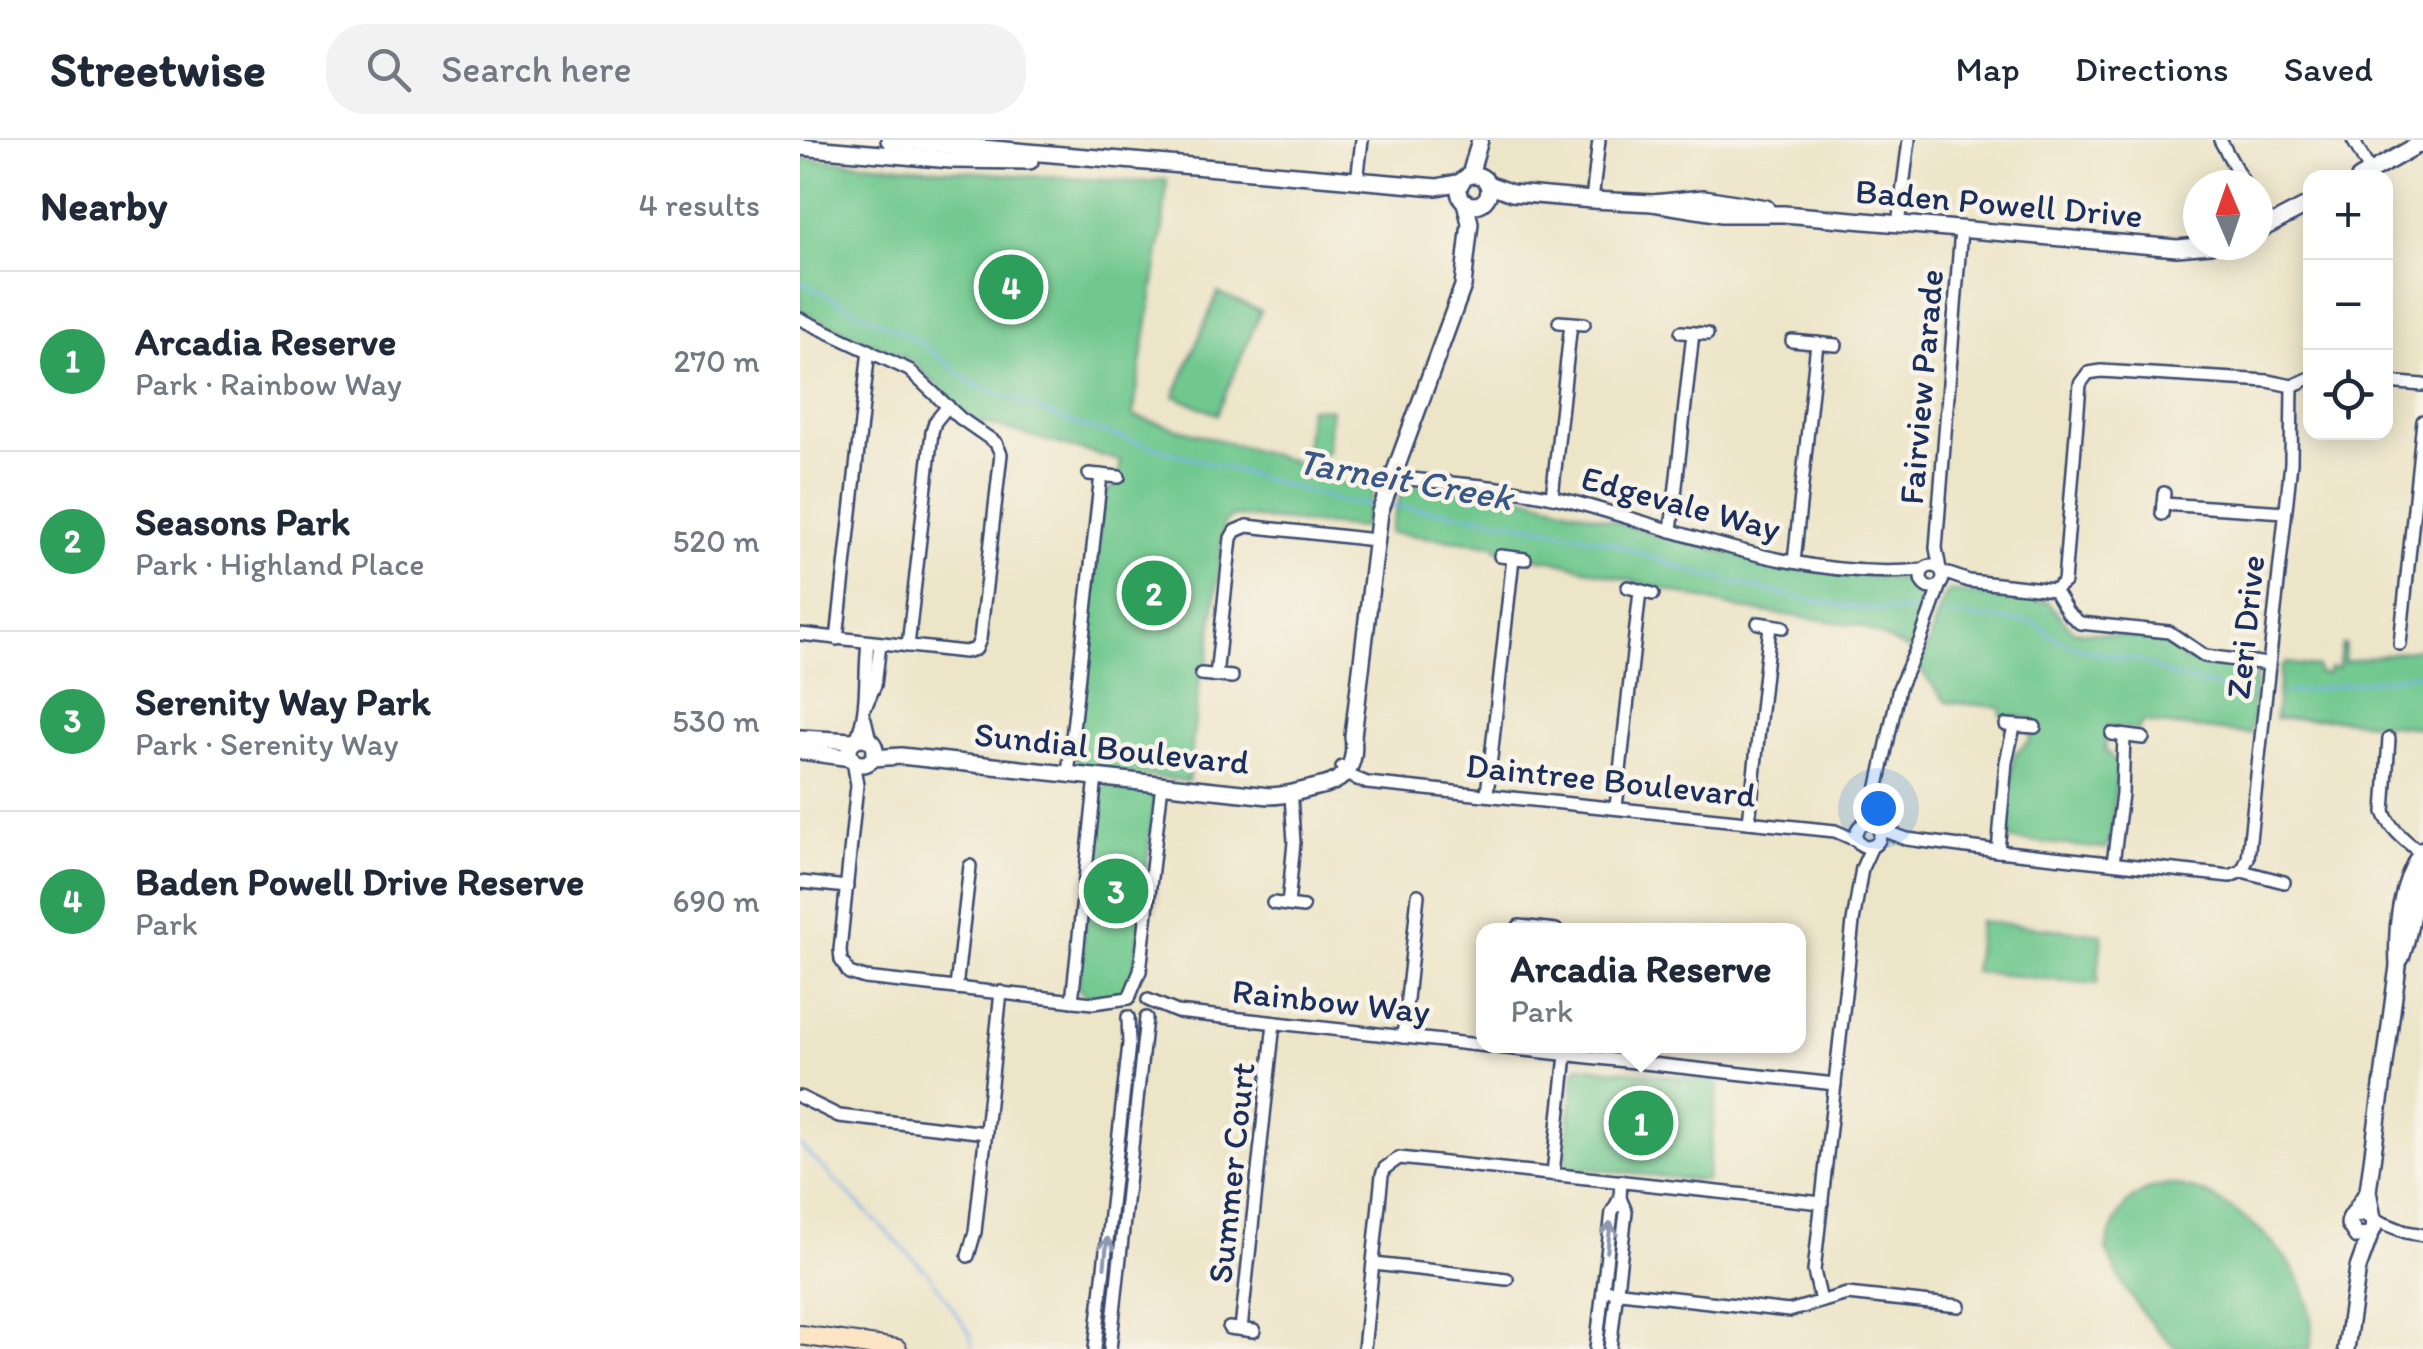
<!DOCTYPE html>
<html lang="en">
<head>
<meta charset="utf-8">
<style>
	:root { --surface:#fff; --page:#f2f2f3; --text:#1f2937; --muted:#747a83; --line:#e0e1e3; --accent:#d1495b }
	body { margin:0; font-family:Itim,sans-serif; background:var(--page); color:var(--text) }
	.controls { position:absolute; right:30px; top:30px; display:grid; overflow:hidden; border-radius:20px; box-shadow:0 5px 25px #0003 }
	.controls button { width:90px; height:90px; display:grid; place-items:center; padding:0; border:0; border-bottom:2px solid var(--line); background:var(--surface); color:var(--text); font:50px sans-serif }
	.compass { position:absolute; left:1383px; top:30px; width:90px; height:90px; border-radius:50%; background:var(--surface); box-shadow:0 5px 25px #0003; rotate:358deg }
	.you { position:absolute; left:1078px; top:668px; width:35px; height:35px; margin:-25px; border:8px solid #fff; border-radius:50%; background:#1a73e8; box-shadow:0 0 0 15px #1a73e833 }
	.badge { display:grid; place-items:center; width:65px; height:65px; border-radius:50%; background:var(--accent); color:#fff; font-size:32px; font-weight:700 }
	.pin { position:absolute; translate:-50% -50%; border:5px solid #fff; box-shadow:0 2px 10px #0006 }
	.popup { position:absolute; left:676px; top:783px; width:330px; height:130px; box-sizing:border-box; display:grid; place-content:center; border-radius:20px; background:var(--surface); filter:drop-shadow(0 2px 8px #0005); font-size:32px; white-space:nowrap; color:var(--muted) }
	.popup b { font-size:38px; color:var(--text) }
	.popup::after { content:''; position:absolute; left:50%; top:100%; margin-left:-20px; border:20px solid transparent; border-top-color:var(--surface) }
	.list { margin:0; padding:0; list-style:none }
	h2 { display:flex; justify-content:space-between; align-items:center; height:130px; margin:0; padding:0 40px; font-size:42px }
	h2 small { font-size:32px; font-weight:400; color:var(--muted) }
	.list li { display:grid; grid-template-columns:65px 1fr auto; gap:30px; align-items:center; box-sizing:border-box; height:180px; padding:0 40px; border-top:2px solid var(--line) }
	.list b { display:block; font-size:38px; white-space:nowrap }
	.list p { margin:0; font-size:32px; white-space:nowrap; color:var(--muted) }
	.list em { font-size:32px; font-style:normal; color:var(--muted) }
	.icon { flex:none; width:55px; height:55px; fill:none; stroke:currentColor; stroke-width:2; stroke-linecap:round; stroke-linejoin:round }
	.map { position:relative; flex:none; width:1623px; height:1209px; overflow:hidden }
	header { display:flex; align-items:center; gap:60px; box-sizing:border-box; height:140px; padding:0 50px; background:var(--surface); border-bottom:2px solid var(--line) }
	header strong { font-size:48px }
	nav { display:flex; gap:55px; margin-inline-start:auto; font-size:35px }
	.search { width:700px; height:90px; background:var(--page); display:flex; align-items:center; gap:25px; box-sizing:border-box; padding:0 35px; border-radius:40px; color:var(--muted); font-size:38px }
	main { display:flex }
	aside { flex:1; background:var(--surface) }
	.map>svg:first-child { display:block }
	.green { fill:#70c88e; stroke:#467c76; stroke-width:2.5 }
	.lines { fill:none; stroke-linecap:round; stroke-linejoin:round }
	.stream { stroke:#7db1ea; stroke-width:2.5 }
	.minor-casing { stroke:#3a4a6e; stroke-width:16 }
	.tertiary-casing { stroke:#3a4a6e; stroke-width:20 }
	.secondary-casing { stroke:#3a4a6e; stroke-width:22 }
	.minor { stroke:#fff; stroke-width:11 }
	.tertiary { stroke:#fff; stroke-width:15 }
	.secondary { stroke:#fce5c4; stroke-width:18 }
	.oneway { stroke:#8d97ae }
	.labels { text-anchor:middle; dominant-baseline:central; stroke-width:9; stroke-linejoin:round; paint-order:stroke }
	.street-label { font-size:35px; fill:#1b2f5e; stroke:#f7f3e8 }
	.water-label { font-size:38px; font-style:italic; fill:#385688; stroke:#f7f3e8 }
</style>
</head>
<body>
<header>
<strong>Streetwise</strong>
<div class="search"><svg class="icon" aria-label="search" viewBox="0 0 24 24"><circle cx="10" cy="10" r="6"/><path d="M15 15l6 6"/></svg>Search here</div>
<nav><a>Map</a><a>Directions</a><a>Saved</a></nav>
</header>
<main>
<aside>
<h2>Nearby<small>4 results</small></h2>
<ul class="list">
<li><span class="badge" style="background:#2e9e5b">1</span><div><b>Arcadia Reserve</b><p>Park · Rainbow Way</p></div><em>270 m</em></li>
<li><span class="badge" style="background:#2e9e5b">2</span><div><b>Seasons Park</b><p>Park · Highland Place</p></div><em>520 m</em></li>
<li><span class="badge" style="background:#2e9e5b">3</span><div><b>Serenity Way Park</b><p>Park · Serenity Way</p></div><em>530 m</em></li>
<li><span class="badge" style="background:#2e9e5b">4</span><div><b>Baden Powell Drive Reserve</b><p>Park</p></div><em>690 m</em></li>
</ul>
</aside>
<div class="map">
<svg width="1623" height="1209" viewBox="0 0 1623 1209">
	<rect width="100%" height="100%" fill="#f7f3e8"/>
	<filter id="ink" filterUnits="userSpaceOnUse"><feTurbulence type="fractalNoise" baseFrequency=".01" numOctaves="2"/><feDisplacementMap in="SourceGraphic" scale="20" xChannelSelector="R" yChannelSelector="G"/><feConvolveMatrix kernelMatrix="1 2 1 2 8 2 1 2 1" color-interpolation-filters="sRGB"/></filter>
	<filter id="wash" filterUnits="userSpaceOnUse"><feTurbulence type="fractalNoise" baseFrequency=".0048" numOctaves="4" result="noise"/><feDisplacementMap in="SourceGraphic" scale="40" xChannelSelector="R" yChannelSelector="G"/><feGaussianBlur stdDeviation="2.25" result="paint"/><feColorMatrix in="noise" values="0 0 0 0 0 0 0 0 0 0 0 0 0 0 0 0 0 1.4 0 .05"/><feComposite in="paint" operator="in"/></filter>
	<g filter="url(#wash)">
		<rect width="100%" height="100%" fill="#ede5c8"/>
		<g class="green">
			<polygon points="0,18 228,36 346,42 367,39 363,86 333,276 500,323 541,343 574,347 563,388 433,376 424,383 408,522 401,530 388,641 283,629 274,619 303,354 317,344 321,321 173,280 113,222 0,171"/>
			<polygon points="418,153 461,171 417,274 374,256"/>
			<polygon points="509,268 531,269 527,313 505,312"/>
			<polygon points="604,344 731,358 922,411 1023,430 1107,440 1119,446 1124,455 1123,476 1109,510 1059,485 941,469 755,421 700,412 694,405 589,393"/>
			<path d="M 1149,451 L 1248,462 L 1273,491 L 1368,499 L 1385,520 L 1453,528 L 1457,533 L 1450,594 L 1341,582 L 1339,590 L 1308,586 L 1305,609 L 1318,625 L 1309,706 L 1304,709 L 1209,699 L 1205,694 L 1214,614 L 1230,601 L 1232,578 L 1201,575 L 1201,567 L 1146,562 L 1119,528 C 1129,510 1139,459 1149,451 Z"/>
			<polygon points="1542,505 1545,505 1544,522 1623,508 1623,588 1534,579 1475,579 1481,527 1486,523 1518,527 1518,533 1528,534 1529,528 1538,528"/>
			<path d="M 307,644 L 347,648 L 354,661 L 334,840 L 323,855 C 308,858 287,863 278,848 L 299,651 Z"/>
			<polygon points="1179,781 1302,794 1297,844 1174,832"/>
			<polygon points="780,926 915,941 918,944 907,1039 904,1041 769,1027 765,1021 775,930"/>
			<path d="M 1370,1044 C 1382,1047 1397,1049 1408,1055 C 1465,1085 1522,1140 1510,1209 L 1378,1209 C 1345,1182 1322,1148 1306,1109 C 1315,1071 1330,1050 1370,1044 Z"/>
		</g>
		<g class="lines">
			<g class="stream">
				<polyline points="0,142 117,200 172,243 278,285 544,362 576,365"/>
				<path d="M 589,366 C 661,372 731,383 802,400 C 831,408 859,422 889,430 C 962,451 1040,470 1116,471"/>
				<polyline points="1140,475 1233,482 1258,500 1301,514 1341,521 1374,537 1452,555"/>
				<polyline points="1482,554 1623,533"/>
				<polyline points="0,1005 130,1135 171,1195 172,1205"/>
			</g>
		</g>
	</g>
	<g filter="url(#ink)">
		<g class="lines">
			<defs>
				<g id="minor">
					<polyline points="1420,0 1445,45"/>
					<polyline points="1553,0 1570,31"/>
					<polyline points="557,41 562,0"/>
					<polyline points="792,60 799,0"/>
					<polyline points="1458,69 1468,87"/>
					<polyline points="1098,85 1109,0"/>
					<polyline points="0,179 109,230 160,278 196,303 201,314 180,499 176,509 165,512 0,494"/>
					<polyline points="759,182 784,184"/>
					<polyline points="881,192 907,194"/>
					<polyline points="992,201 1036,205"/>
					<polyline points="1586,242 1623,245"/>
					<polyline points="289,334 319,337"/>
					<path d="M 592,337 C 650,344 710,346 766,360 C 881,390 1001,442 1123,430"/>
					<polyline points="752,357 771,183"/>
					<polyline points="1363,364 1485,372"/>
					<polyline points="1362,374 1364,353"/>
					<polyline points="871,391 893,193"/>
					<polyline points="700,416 725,419"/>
					<polyline points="994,422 1017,203"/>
					<circle cx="1132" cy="437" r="11"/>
					<polyline points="1140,429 1136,408 1161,90"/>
					<polyline points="1143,432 1169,441 1254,450 1268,473 1280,483 1369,492 1405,516 1468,524"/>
					<polyline points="828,447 853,454"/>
					<polyline points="1254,450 1264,442 1280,244 1288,233 1301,231 1468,241 1492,246 1510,238"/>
					<polyline points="958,483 983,487"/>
					<polyline points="37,499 69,210"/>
					<polyline points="1600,504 1623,281"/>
					<polyline points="108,506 132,292 135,282 148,266"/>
					<polyline points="401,534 432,537"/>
					<polyline points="416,536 431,398 435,391 447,386 575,400"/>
					<polyline points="67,563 75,545 80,504"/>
					<polyline points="65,579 70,600"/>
					<polyline points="1206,585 1235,587"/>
					<polyline points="1312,594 1343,598"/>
					<path d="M 57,598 C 69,565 64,537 68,502"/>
					<path d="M 1589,599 L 1584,672 C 1591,691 1608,702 1623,715"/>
					<polyline points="53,620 57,645 40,810 41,820 49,833 65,838 293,863 329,858"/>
					<polyline points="542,627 550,636 567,643 1035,691 1058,701"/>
					<polyline points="268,634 301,335"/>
					<polyline points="687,654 713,418"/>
					<polyline points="816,667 840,451"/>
					<polyline points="949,682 970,486"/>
					<circle cx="1068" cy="695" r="12"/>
					<polyline points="1077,686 1074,665 1099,548 1120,501 1139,447"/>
					<polyline points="1079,689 1107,699 1198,711 1430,736 1442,731 1484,742"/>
					<polyline points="1198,711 1206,622 1214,587"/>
					<polyline points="1313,723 1322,654 1324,596"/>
					<polyline points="1442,731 1448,718 1491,323 1492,246"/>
					<polyline points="0,742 47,747"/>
					<polyline points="473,763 503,767"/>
					<polyline points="488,765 494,702 491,655"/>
					<polyline points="719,786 756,790"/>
					<polyline points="156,848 170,726"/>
					<polyline points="329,858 340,831 362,644"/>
					<polyline points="348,860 377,872 1035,944"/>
					<polyline points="272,861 296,637"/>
					<polyline points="603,897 618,755"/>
					<polyline points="0,957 39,976 186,993"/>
					<polyline points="753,1033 766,915"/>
					<polyline points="1573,1079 1606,1092 1623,1095"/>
					<polyline points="168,1116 175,1092 201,852"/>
					<polyline points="574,1124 707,1139"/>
					<polyline points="803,1150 989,1171 1047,1154 1159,1166"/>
					<polyline points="1021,1161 1014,1131 1053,782 1062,728 1072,706"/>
					<polyline points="429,1188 454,1191"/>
					<polyline points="441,1189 474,883"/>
					<polyline points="295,1209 329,904 328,877"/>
					<polyline points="310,1209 346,878"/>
					<polyline points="564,1209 582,1035 585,1028 599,1018 1022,1063"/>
					<polyline points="796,1209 812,1072 820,1058 821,1041"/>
					<polyline points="810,1209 826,1072 820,1058"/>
				</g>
				<g id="tertiary">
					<polyline points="89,0 637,47 661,42"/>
					<polyline points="0,7 151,20 230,21"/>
					<polyline points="670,35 680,0"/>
					<circle cx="674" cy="50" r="15"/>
					<polyline points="1559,38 1623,2"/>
					<polyline points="688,44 712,53 792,60 853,63 904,58 966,68"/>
					<polyline points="853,63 922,74 984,74 1377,108 1410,105"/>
					<polyline points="1458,91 1510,64"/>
					<circle cx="62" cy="611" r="13"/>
					<polyline points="0,598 53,601"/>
					<polyline points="0,611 51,618"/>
					<path d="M 73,618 L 101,616 L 469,656 C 487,656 500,651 517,647 C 545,642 557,626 553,596 L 580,372 L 663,146 L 670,83 L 665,62"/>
					<path d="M 1601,818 C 1611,791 1611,763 1623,738"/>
					<polyline points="1554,1075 1564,1072 1573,1078 1574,1087 1570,1095 1557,1096 1549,1084 1550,1079 1568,1051"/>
					<path d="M 1573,1078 L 1568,1051 L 1598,826 C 1596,784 1600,745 1623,709"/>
					<polyline points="1546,1209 1558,1128 1570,1095"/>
				</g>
				<polyline id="secondary" points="0,1195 97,1209"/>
			</defs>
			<use href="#minor" class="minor-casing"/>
			<use href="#tertiary" class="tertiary-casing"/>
			<use href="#secondary" class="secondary-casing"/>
			<use href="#minor" class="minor"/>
			<use href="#tertiary" class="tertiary"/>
			<use href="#secondary" class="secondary"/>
		</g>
		<defs><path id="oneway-shaft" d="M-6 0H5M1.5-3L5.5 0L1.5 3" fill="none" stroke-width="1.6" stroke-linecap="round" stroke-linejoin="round" transform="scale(2.5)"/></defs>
		<g class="oneway">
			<use href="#oneway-shaft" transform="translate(809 1097) rotate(-83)"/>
			<use href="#oneway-shaft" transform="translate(306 1112) rotate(-84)"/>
		</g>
	</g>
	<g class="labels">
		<g class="street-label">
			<text transform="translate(1199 63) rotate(5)">Baden Powell Drive</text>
			<text transform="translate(1121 247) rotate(-85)">Fairview Parade</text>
			<text transform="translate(881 363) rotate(15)">Edgevale Way</text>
			<text transform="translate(1445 487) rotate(-84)">Zeri Drive</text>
			<text transform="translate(312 608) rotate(6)">Sundial Boulevard</text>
			<text transform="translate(811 640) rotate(6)">Daintree Boulevard</text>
			<text transform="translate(531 861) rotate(6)">Rainbow Way</text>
			<text transform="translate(431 1033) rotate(-84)">Summer Court</text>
		</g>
		<g class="water-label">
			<text transform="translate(605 339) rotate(10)">Tarneit Creek</text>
		</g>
	</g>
</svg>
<div class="controls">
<button>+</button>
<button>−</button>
<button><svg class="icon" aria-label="locate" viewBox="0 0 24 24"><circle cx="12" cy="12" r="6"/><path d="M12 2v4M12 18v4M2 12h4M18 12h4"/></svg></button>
</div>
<svg class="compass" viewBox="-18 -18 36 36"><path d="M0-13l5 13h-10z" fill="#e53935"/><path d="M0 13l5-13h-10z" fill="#747a83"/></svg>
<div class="you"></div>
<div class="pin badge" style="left:841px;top:983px;background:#2e9e5b">1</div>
<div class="popup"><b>Arcadia Reserve</b>Park</div>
<div class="pin badge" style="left:354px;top:453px;background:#2e9e5b">2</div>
<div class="pin badge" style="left:316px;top:751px;background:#2e9e5b">3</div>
<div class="pin badge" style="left:211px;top:147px;background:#2e9e5b">4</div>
</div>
</main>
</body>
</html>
